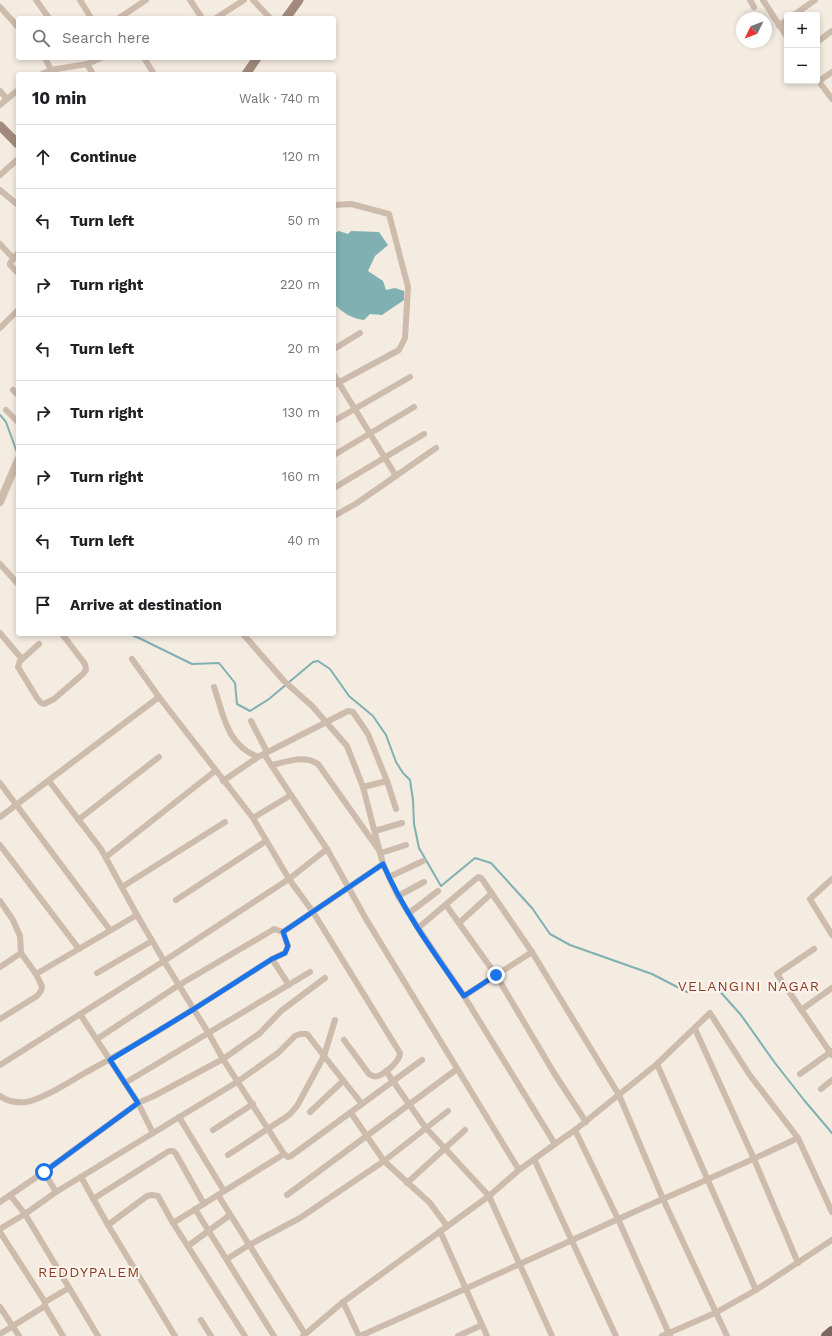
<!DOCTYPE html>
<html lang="en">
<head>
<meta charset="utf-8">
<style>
	:root { --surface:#fff; --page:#f2f2f2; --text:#202124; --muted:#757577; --line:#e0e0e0 }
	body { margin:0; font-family:"Work Sans",sans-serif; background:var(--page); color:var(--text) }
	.controls { position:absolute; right:12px; top:12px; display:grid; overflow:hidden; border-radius:4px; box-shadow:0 2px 6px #0003 }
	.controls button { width:36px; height:36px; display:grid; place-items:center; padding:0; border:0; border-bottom:1px solid var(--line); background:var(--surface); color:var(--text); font:20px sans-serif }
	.compass { position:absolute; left:736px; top:12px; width:36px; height:36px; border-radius:50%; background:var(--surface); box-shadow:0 2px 6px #0003; rotate:227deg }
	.stop { position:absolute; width:12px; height:12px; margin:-9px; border:3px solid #1a73e8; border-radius:50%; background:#fff }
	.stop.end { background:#1a73e8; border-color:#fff; box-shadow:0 1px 4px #0008 }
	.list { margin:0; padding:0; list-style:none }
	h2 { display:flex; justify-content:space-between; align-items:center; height:52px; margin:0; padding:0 16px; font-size:17px }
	h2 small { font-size:13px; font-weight:400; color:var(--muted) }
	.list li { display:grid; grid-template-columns:26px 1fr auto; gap:12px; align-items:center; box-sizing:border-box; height:64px; padding:0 16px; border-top:1px solid var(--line) }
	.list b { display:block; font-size:15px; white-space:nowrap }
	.list em { font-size:13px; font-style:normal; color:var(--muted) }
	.icon { flex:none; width:22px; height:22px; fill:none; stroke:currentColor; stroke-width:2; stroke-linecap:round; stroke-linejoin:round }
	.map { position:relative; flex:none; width:832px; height:1336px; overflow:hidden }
	.search { position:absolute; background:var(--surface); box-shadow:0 2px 6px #0003; left:16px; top:16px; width:320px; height:44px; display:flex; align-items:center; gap:10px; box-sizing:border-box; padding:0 14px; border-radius:4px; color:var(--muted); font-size:15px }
	.panel { position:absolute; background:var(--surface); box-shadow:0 2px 6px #0003; left:16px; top:72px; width:320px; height:564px; border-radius:4px }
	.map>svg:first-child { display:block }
	.water { fill:#7fb0b2 }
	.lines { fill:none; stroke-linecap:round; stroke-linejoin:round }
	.stream { stroke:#7fb0b2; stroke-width:2 }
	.minor { stroke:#cdbbac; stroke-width:6 }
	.tertiary { stroke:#cdbbac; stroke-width:8 }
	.secondary { stroke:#a18a7d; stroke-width:9 }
	.primary { stroke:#7d675c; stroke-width:10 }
	.route { stroke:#1a73e8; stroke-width:5 }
	.labels { text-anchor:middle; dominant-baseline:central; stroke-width:4; stroke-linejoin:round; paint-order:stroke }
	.neighbourhood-label { font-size:14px; letter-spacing:1px; fill:#8c3b22; stroke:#fbf5ee }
</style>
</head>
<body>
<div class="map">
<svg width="832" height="1336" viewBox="0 0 832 1336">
	<rect width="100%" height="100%" fill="#f4ebe1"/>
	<path class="water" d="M 339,231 L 348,234 L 351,231 L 379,232 L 388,245 L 375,256 L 368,271 L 383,281 L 386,290 L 395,288 L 404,291 L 404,300 L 382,315 L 370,314 L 364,320 C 352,319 342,312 334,304 L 334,233 Z"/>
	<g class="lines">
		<g class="stream">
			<polyline points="0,415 6,422 18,455"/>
			<polyline points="129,634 139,638 192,664 219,663 235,683 237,704 250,711 269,699 313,662 318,661 330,669 349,696 373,716 386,735 396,762 403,773 410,780 413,800 414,824 419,848 441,886 475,858 491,863 532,908 550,934 570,945 652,974 687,992 716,987 741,1015 775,1063 804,1100 832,1133"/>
		</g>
		<g class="minor">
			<polyline points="36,0 49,18"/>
			<polyline points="80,0 91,18"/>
			<polyline points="190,0 202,18"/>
			<polyline points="253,0 270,18"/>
			<polyline points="750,0 754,7"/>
			<polyline points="763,0 787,37"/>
			<polyline points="0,7 18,27"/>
			<polyline points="794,15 815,0"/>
			<polyline points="119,18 146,0"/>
			<polyline points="216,18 244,0"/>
			<polyline points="779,26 787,20"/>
			<polyline points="817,42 832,31"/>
			<polyline points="45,58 52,72"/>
			<polyline points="144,58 154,74"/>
			<polyline points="87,64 101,58"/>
			<polyline points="42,74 51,70 87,64 93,74"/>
			<polyline points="817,79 832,99"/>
			<polyline points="819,81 832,72"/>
			<polyline points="0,91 7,99"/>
			<polyline points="0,105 18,90"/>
			<polyline points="0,175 18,159"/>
			<polyline points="0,190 18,205"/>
			<polyline points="334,205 351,204 389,214 408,287 405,338 399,350 334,385"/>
			<polyline points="0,244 13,258"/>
			<polyline points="18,253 10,263 10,265 18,273"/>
			<polyline points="0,328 18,310"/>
			<polyline points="334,349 360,333"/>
			<polyline points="334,375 396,476"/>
			<polyline points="13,390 18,395"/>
			<polyline points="6,410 18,422"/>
			<polyline points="334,421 410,377"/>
			<polyline points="334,455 414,407"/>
			<polyline points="334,488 424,434"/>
			<polyline points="334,516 357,503 436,448"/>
			<polyline points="0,564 18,584"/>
			<polyline points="0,633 22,659"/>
			<polyline points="243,634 284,681 312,706 347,746 363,787 383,864 283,932"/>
			<polyline points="39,644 20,661 18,667 37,698 41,703 44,704 54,699 83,674 86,670 85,664 62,634"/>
			<path d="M 132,659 L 159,697 L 253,818 L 289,879 L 313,912 L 400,1053 C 400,1061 386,1073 378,1076 C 375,1077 372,1076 369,1074 L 344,1040"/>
			<path d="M 214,687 C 224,716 226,744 258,757 L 348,711 L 353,712 L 368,734 L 387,781"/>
			<polyline points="251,721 267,752"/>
			<path d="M 271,765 C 288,762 303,754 318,764 L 381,853 L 406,845"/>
			<polyline points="49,781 101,849 137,915 164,961 209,1034 223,1059 284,1154 288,1157 291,1156 422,1060"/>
			<polyline points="223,781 258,757"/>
			<polyline points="0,783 110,930"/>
			<polyline points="363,787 387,781 396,809"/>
			<polyline points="291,795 327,849 366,919 519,1170"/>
			<polyline points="0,817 159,697"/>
			<polyline points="253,818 291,795 264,754"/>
			<polyline points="78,820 159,757"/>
			<polyline points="375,831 402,823"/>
			<polyline points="0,845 79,949"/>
			<polyline points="106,857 215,771"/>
			<polyline points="383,864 398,896 418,928"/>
			<polyline points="389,877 423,861"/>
			<polyline points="832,879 810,899 832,935"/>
			<polyline points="122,887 225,822"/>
			<polyline points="398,896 424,882"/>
			<polyline points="176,900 266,841"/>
			<polyline points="0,901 13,920 20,936 21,953"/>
			<polyline points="446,905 496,975 554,1073 586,1122"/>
			<polyline points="409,913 438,891"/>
			<polyline points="459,923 492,893"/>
			<polyline points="814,949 777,974 832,1055"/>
			<polyline points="272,959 289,985"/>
			<polyline points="0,967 21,953 36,974 42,986 41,991 37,996 0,1019"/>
			<polyline points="97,973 152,941"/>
			<polyline points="36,974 137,915"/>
			<polyline points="464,996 532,952"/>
			<polyline points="801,1010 832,988"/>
			<polyline points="80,1014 138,1103 153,1133"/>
			<polyline points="335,1020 324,1056 362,1104"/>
			<polyline points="695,1029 754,1159 798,1263"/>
			<polyline points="657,1064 756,1290"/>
			<polyline points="0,1065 164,961 289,879 327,849"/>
			<polyline points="386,1071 425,1127 489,1196 552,1336"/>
			<polyline points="800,1074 832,1051"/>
			<polyline points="125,1083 310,972"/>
			<polyline points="821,1089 832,1080"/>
			<path d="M 0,1096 C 8,1102 16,1103 26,1102 C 43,1099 68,1083 83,1074 C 148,1039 210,999 272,959 L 285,953 L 288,946 L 283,932 L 274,929 L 271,931 L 179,985 L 97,1039"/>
			<polyline points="310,1112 343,1081"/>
			<polyline points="351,1113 384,1161 430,1203 447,1226"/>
			<polyline points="179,1117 224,1191"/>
			<polyline points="213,1130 253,1104"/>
			<polyline points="575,1130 657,1064 710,1013 749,1074 798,1138 832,1212"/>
			<polyline points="534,1159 616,1336"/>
			<polyline points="44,1172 56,1192"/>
			<polyline points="81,1177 108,1225 175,1336"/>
			<polyline points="407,1183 465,1130"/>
			<polyline points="10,1195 25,1214 98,1336"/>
			<polyline points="218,1195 305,1334"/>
			<polyline points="287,1195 457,1069"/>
			<polyline points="93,1199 169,1151 173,1151 176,1154 204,1204"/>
			<polyline points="0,1202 44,1172 138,1103 154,1096 223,1059 260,1033 281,1011 325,978"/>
			<polyline points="195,1209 274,1336"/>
			<polyline points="108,1225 147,1196 152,1195 158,1196 173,1223"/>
			<polyline points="0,1229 25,1214 56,1192 237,1082 278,1053 295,1036 300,1034 307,1034 324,1056 297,1106 289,1115 228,1155"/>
			<polyline points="440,1231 487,1336"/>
			<polyline points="0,1232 45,1302 45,1306 63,1336"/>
			<polyline points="188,1246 230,1215"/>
			<polyline points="227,1259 249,1245 300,1218 384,1161 448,1111"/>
			<polyline points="45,1302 69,1288"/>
			<polyline points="343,1302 359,1336"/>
			<polyline points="0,1307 19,1336"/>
			<polyline points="201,1320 211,1336"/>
			<polyline points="0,1334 45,1306"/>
			<polyline points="245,1336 173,1223 284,1154"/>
			<polyline points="303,1336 343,1302 489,1196 519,1170 555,1144"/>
			<path d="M 360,1336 C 446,1298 531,1259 616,1220 C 677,1192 738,1167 798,1138"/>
			<polyline points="458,1336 482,1325"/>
			<polyline points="662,1336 715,1313 756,1290 832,1240"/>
			<polyline points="670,1336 618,1219 575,1130 555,1144 464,996 418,928 477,878 479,877 482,879 532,952 619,1095 663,1199 727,1336"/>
		</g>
		<polyline class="tertiary" points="0,502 18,460"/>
		<g class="secondary">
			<polyline points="286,18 299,0"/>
			<polyline points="246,74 257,58"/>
			<polyline points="0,126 18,144"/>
		</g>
		<polyline class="primary" points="826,1336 832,1331"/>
	</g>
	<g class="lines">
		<path class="route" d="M 44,1172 L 138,1103 L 110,1060 L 194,1009 L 272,959 L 285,953 L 288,946 L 283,932 L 383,864 C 404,912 434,953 464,996 L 496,975"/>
	</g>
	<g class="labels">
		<g class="neighbourhood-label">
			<text x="749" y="986">VELANGINI NAGAR</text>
			<text x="89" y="1272">REDDYPALEM</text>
		</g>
	</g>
</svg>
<div class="controls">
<button>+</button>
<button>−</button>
</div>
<svg class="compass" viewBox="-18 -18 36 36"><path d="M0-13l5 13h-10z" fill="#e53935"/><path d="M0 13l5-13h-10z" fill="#757577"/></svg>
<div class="stop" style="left:44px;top:1172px"></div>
<div class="stop end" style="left:496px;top:975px"></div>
<div class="search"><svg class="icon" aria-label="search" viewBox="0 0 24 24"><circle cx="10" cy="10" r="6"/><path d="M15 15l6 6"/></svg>Search here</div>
<section class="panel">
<h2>10 min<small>Walk · 740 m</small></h2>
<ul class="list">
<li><svg class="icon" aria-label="ahead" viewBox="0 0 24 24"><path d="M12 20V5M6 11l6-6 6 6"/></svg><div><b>Continue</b></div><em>120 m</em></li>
<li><svg class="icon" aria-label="left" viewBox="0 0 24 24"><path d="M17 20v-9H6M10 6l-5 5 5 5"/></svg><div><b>Turn left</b></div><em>50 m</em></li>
<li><svg class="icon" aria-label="right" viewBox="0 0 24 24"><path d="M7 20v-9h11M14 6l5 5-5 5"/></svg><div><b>Turn right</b></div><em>220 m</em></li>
<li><svg class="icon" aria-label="left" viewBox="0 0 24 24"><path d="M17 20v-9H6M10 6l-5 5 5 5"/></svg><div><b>Turn left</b></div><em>20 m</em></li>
<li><svg class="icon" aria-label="right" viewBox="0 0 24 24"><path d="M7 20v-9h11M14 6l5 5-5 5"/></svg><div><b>Turn right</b></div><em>130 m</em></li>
<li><svg class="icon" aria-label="right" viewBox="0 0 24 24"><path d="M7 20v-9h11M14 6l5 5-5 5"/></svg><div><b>Turn right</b></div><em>160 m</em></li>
<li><svg class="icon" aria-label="left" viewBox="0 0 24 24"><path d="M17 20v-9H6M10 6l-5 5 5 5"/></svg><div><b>Turn left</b></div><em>40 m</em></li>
<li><svg class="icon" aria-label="arrive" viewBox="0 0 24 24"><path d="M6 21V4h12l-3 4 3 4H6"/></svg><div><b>Arrive at destination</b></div></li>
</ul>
</section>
</div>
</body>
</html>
